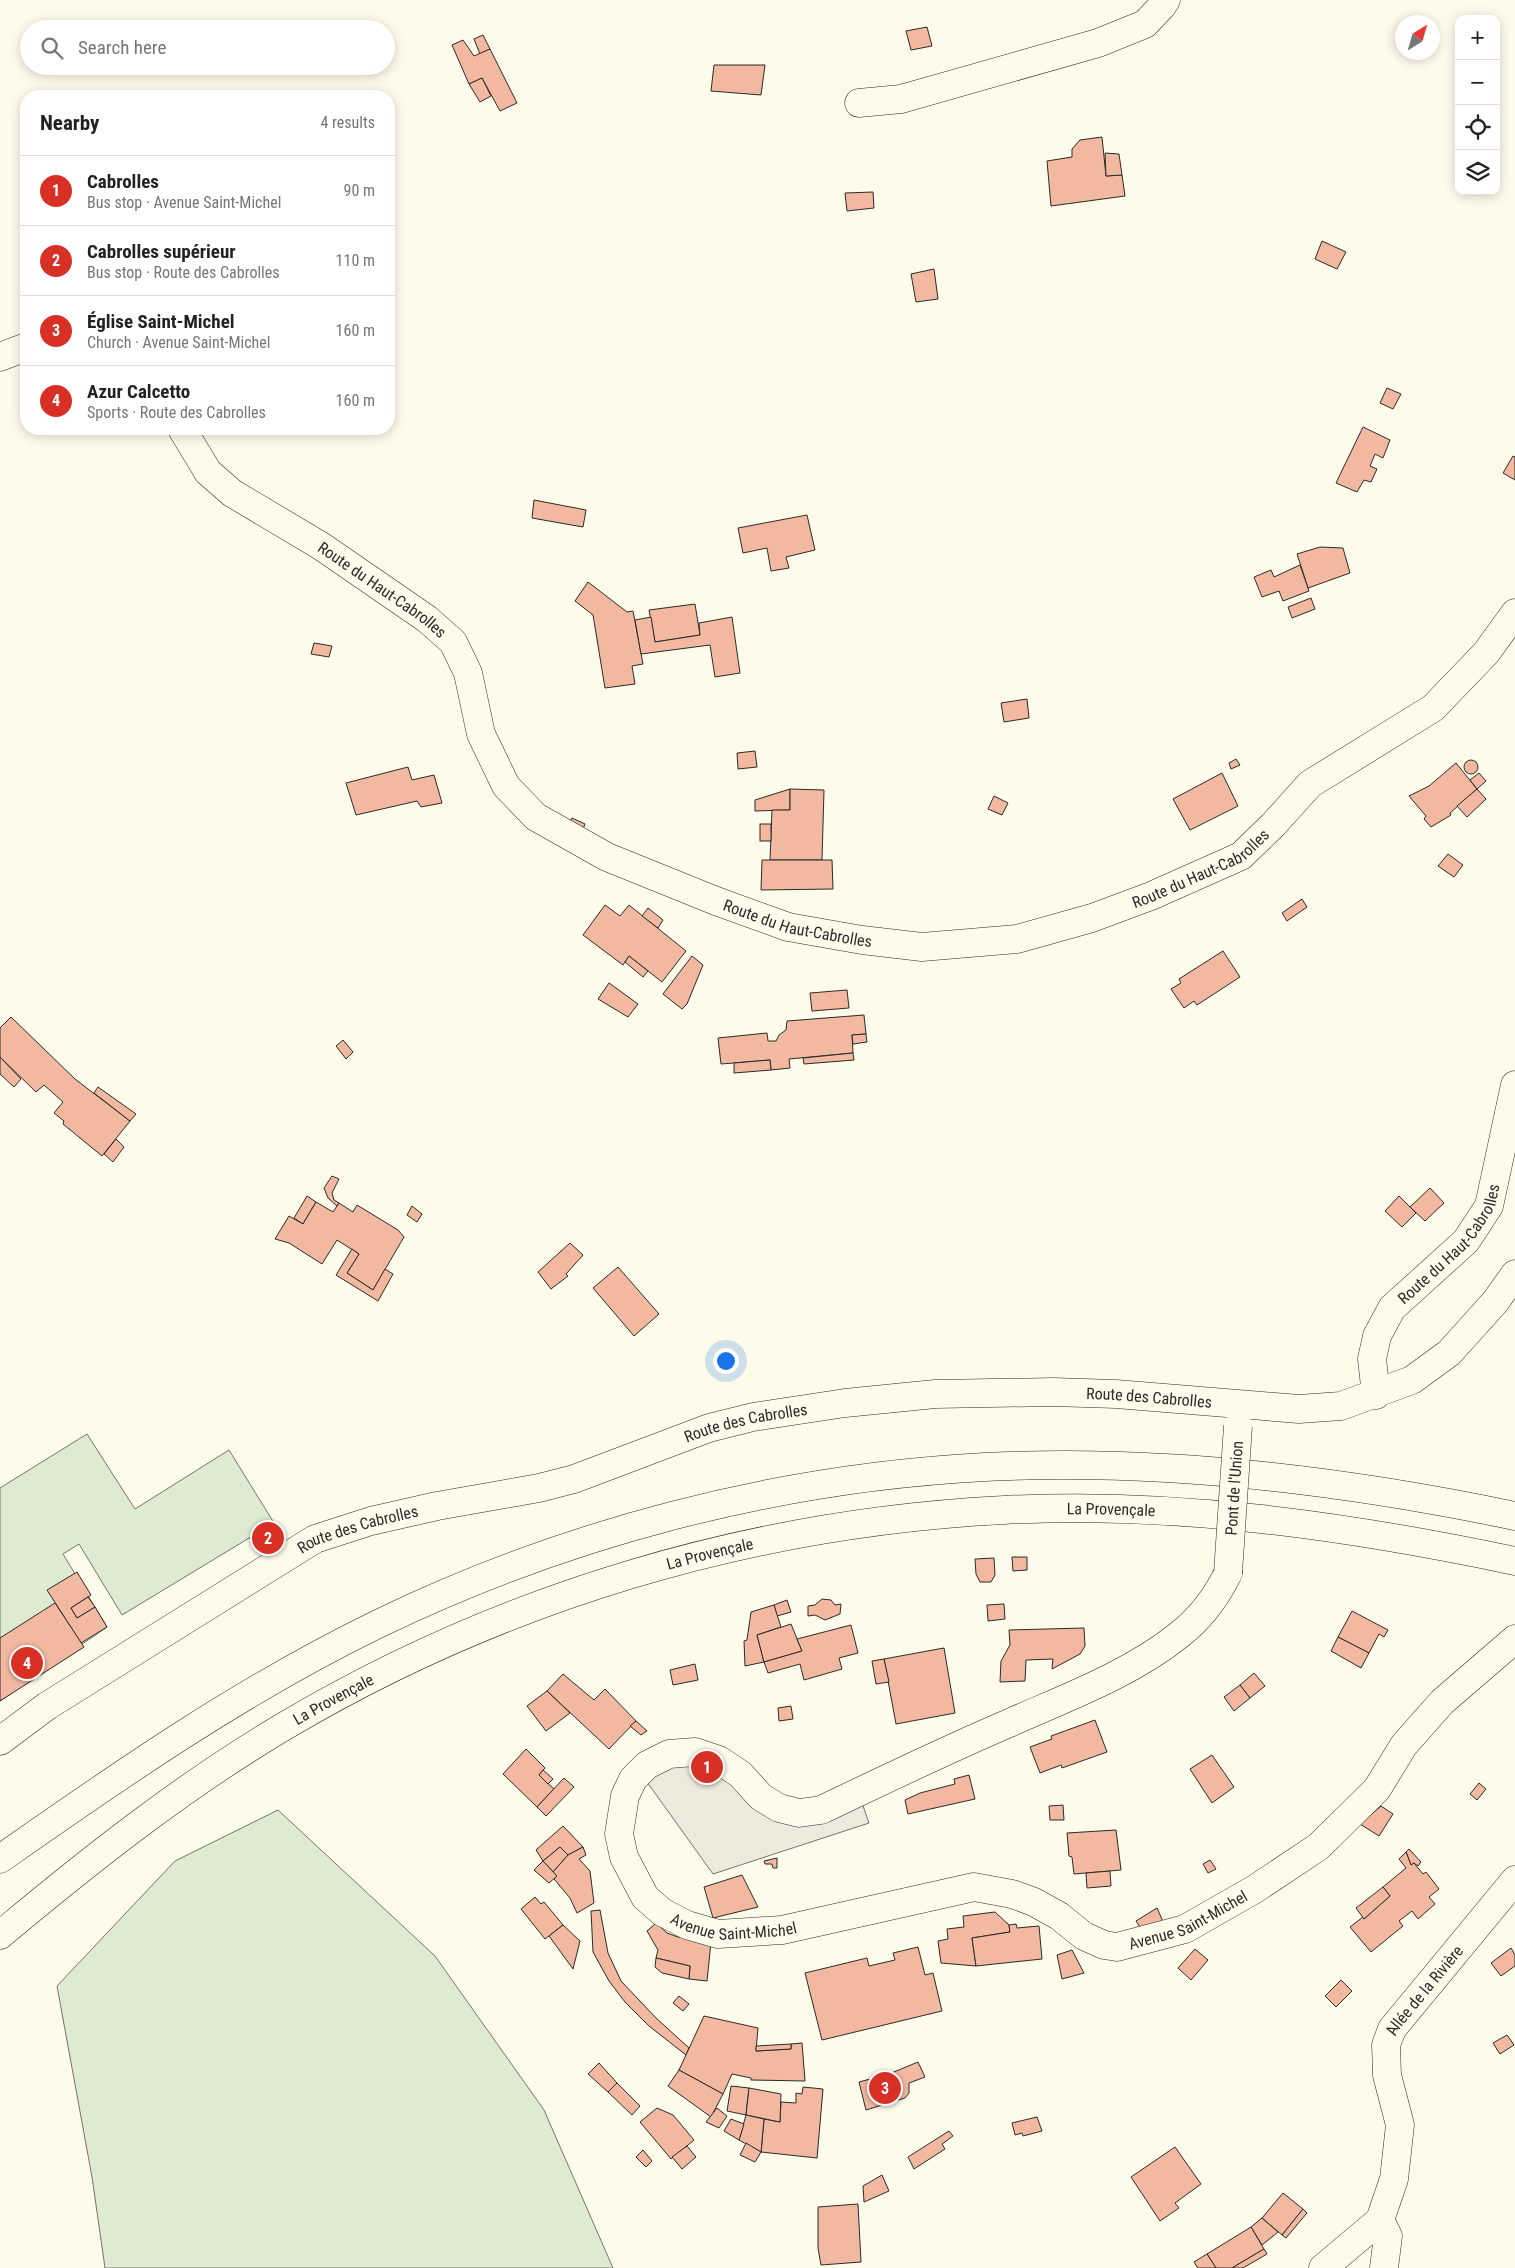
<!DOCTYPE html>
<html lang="en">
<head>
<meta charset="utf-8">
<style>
	:root { --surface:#fff; --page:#f6f6f6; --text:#222; --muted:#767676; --line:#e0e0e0; --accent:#d93025 }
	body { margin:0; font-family:"Roboto Condensed",sans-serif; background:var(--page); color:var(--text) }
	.controls { position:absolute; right:15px; top:15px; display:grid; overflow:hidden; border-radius:10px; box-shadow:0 2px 12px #0003 }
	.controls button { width:45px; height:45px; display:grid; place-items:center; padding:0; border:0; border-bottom:1px solid var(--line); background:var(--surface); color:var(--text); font:25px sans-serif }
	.compass { position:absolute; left:1395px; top:15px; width:45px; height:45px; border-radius:50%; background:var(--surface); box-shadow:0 2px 12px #0003; rotate:37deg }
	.you { position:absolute; left:725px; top:1360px; width:18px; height:18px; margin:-12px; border:4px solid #fff; border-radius:50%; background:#1a73e8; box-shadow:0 0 0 8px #1a73e833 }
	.badge { display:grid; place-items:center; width:32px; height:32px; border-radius:50%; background:var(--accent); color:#fff; font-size:16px; font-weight:700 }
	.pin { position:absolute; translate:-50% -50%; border:2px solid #fff; box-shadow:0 1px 5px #0006 }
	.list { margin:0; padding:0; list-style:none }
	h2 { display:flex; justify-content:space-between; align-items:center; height:65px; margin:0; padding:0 20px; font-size:21px }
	h2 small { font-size:16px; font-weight:400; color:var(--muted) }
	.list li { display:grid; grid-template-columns:32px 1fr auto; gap:15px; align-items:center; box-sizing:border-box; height:70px; padding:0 20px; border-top:1px solid var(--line) }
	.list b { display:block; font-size:19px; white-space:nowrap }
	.list p { margin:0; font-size:16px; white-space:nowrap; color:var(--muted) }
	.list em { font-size:16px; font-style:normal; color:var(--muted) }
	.icon { flex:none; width:28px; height:28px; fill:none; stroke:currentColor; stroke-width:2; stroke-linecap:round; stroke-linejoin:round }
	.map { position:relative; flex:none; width:1515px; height:2268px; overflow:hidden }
	.search { position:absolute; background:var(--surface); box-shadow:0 2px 12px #0003; left:20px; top:20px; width:375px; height:55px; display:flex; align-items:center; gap:12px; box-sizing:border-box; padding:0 18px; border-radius:28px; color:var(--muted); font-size:19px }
	.panel { position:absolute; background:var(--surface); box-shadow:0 2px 12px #0003; left:20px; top:90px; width:375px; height:345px; border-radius:20px }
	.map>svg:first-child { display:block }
	.green { fill:#deebd1; stroke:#74746e }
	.parking { fill:#eceadb; stroke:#74746e }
	.building { fill:#f2b8a0; stroke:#2b2b2b }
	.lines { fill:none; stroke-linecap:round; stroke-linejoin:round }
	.minor-casing { stroke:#2b2b2b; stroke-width:29 }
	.tertiary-casing { stroke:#2b2b2b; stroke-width:29 }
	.motorway-casing { stroke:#2b2b2b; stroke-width:29 }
	.minor { stroke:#fdfbea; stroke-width:28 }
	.tertiary { stroke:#fdfbea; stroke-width:28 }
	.motorway { stroke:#fdfbea; stroke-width:28 }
	.minor-bridge-casing { stroke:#2b2b2b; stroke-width:29; stroke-linecap:butt }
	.minor-bridge { stroke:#fdfbea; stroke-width:28 }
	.labels { text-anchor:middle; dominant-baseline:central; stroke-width:4; stroke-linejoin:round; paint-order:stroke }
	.street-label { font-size:16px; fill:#2b2b2b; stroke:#fdfbea }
</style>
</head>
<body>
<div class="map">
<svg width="1515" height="2268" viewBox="0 0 1515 2268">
	<rect width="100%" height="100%" fill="#fdfbea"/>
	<g class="green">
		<polygon points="87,1434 135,1509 229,1450 274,1523 122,1615 79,1544 63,1554 107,1627 0,1701 0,1488"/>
		<polygon points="278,1810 435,1956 544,2110 613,2268 105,2268 92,2177 57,1986 175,1861"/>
	</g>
	<polygon class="parking" points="685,1761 721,1771 762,1808 861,1800 869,1823 713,1874 647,1782 661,1769"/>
	<g class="building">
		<polygon points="927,27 932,46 911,50 906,31"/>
		<polygon points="483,35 490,49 480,54 474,39"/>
		<polygon points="463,40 474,56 490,49 517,103 500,111 482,78 469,84 452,45"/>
		<polygon points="714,65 765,65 761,95 711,91"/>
		<polygon points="482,78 491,96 480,102 469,84"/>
		<polygon points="1102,137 1106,176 1122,175 1125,196 1051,206 1047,161 1072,157 1072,149 1080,140"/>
		<polygon points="1105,153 1119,154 1122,175 1106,176"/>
		<polygon points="873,192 874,208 847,211 845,193"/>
		<polygon points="1322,241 1346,252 1337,269 1315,259"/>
		<polygon points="934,269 938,299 916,302 911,274"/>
		<polygon points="1387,388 1401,394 1393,409 1380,403"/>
		<polygon points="1363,427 1390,440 1383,458 1375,454 1370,466 1377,469 1371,482 1364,480 1357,492 1336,483"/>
		<polygon points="1513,456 1515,457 1515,480 1503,473"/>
		<polygon points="534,500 586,510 583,527 532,518"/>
		<polygon points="807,515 815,550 786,557 789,568 771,571 767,548 743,553 738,528"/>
		<polygon points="1320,547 1343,548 1350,573 1308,588 1297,554"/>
		<polygon points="1300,565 1309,591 1283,601 1279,591 1262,597 1254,577 1271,570 1274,577"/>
		<polygon points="588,582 627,612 633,611 643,664 632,666 635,684 605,688 593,615 575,601"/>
		<polygon points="1311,598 1315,609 1292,618 1288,607"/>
		<polygon points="695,604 700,635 655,642 649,610"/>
		<polygon points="651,617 655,642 700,635 699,623 732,617 740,673 715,677 710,645 641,654 635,620"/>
		<polygon points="314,643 332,646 329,657 311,654"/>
		<polygon points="1027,699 1029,718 1004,722 1001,703"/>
		<polygon points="755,751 757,767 738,769 737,753"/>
		<polygon points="1236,759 1240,765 1231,769 1229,763"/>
		<circle cx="1471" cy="767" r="7"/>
		<polygon points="1456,763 1477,789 1450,813 1451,815 1431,827 1424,819 1426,816 1409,796 1429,786"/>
		<polygon points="408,767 412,780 434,775 442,803 421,807 417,801 356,815 346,783"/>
		<polygon points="1222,773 1238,806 1190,830 1173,799"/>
		<polygon points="1479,773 1486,781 1477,789 1470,780"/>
		<polygon points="790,789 790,810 755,811 755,800"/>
		<polygon points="790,789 824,790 822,860 770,860 772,810 790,810"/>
		<polygon points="1477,789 1486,799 1467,817 1457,806"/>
		<polygon points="994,796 1008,803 1002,815 988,809"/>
		<polygon points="572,818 585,824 580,836 565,830"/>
		<rect x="760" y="824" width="11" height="17"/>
		<polygon points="1448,854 1463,865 1454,877 1438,866"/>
		<polygon points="762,860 832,860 833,889 761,890"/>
		<polygon points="1302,899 1307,907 1287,921 1282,913"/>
		<polygon points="605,905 620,916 629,905 686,951 662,982 629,956 623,965 583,935"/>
		<polygon points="648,908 663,920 658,928 642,916"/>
		<polygon points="1223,951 1240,977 1197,1005 1194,1001 1184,1008 1171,989 1181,983 1179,979"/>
		<polygon points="629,956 648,971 643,977 625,962"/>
		<polygon points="692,956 703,965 687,1004 682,1009 663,994"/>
		<polygon points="609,983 638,1004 628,1017 598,999"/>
		<polygon points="847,990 849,1008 812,1011 810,993"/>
		<polygon points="864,1015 866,1034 852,1035 853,1053 789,1059 790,1068 771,1070 770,1060 721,1064 718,1038 767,1033 768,1041 776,1041 779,1035 786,1030 787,1021"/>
		<polygon points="11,1017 75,1079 130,1121 102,1156 63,1124 64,1121 54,1113 63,1102 44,1085 36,1092 0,1057 0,1028"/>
		<polygon points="866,1034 867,1042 853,1044 852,1035"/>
		<polygon points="343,1040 353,1052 346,1059 336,1046"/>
		<polygon points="853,1053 854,1060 804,1064 803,1058"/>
		<polygon points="0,1057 21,1079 14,1087 0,1074"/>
		<polygon points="770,1060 771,1070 734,1073 734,1063"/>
		<polygon points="98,1087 136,1114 130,1121 94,1093"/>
		<polygon points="116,1139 124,1147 113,1162 104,1154"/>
		<polygon points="332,1176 339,1179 332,1193 334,1200 339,1203 337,1206 328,1198 324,1188"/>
		<polygon points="1430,1188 1444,1203 1425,1221 1410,1207"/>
		<polygon points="307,1196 316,1202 303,1224 294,1218"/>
		<polygon points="1399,1196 1416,1213 1402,1227 1385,1211"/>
		<polygon points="316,1202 333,1212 339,1203 353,1212 357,1205 398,1230 404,1237 373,1290 347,1273 359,1254 337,1240 322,1264 289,1243 275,1239 289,1216 303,1224"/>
		<polygon points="412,1206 422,1214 417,1222 407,1215"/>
		<polygon points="570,1243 583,1255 566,1274 568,1276 551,1289 538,1272"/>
		<polygon points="352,1249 359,1254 347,1273 373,1290 385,1269 393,1274 378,1301 336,1275"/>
		<polygon points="618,1267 659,1314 634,1336 593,1288"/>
		<polygon points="1012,1557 1027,1557 1027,1570 1013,1571"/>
		<polygon points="994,1558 995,1575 991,1582 980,1582 976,1574 975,1559"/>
		<polygon points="77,1572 91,1595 71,1608 77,1618 95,1607 107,1627 81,1643 47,1590"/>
		<polygon points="88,1597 95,1607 77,1618 71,1608"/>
		<polygon points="822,1599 831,1600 835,1605 841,1604 840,1614 825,1620 815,1615 808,1616 808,1606 815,1605"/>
		<polygon points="787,1600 791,1612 777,1616 774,1605"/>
		<polygon points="55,1603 84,1647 0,1701 0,1638"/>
		<polygon points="1004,1604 1005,1619 988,1621 987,1605"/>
		<polygon points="774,1605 781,1627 757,1635 764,1662 745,1666 744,1641 747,1640 751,1612"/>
		<polygon points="1352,1611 1388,1630 1384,1637 1379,1634 1369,1653 1338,1637"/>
		<polygon points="791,1624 802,1651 764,1662 757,1635"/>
		<polygon points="851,1625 858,1653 839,1658 842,1669 804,1680 800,1664 768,1673 764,1662 802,1651 797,1639"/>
		<polygon points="1084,1628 1085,1646 1080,1654 1052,1669 1053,1659 1026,1660 1025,1681 1000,1682 1001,1661 1010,1645 1009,1630"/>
		<polygon points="1338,1637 1369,1653 1361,1668 1331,1651"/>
		<polygon points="944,1648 955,1713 896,1724 884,1659"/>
		<polygon points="884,1659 889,1682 876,1684 872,1661"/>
		<polygon points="695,1664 698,1680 673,1685 670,1670"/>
		<polygon points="1254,1673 1265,1686 1250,1698 1240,1685"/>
		<polygon points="563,1674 594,1700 605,1689 636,1721 609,1749 547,1691"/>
		<polygon points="1240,1685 1250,1698 1234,1711 1224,1697"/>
		<polygon points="547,1691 570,1713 546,1731 527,1706"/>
		<polygon points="791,1706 793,1719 779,1721 778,1708"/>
		<polygon points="1095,1720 1107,1752 1062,1768 1061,1765 1040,1773 1030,1747 1052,1739 1051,1736"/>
		<polygon points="636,1721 647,1731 641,1735 630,1726"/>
		<polygon points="526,1749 545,1768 539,1775 554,1789 537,1807 503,1774"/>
		<polygon points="1212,1755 1234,1787 1212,1803 1190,1769"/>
		<polygon points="543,1770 553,1779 548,1784 539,1775"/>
		<polygon points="969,1775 975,1799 908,1814 905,1800 920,1793 955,1784 954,1779"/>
		<polygon points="564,1778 574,1787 546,1816 537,1807"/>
		<polygon points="1479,1783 1486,1789 1477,1800 1470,1794"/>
		<polygon points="1063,1805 1064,1820 1050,1820 1049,1806"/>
		<polygon points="1381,1806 1393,1814 1379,1836 1360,1824"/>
		<polygon points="563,1826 583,1847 568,1855 560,1847 543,1861 536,1850"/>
		<polygon points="1116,1830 1121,1870 1074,1874 1072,1857 1069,1856 1067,1833"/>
		<polygon points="560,1847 568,1855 553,1872 543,1861"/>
		<polygon points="583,1847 586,1855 579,1859 590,1871 594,1903 577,1913 570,1898 554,1879 557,1876 553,1872 568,1855"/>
		<polygon points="1409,1849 1421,1862 1418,1866 1414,1863 1411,1865 1406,1852"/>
		<polygon points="1406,1852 1411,1865 1414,1863 1423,1874 1426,1872 1439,1889 1429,1897 1435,1904 1418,1919 1412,1911 1399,1921 1403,1926 1371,1952 1350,1927 1363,1917 1364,1919 1390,1896 1383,1887 1406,1868 1399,1859"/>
		<polygon points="777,1858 777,1868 773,1868 772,1864 765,1864 764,1861"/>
		<polygon points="1210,1860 1216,1869 1208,1873 1203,1864"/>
		<polygon points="543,1861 557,1876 549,1883 534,1870"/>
		<polygon points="1110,1871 1111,1886 1087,1888 1086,1873"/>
		<polygon points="742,1875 758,1907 713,1918 704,1887"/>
		<polygon points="1383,1887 1390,1896 1364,1919 1356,1908"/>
		<polygon points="535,1897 541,1904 544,1902 563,1925 545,1939 521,1909"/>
		<polygon points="1157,1908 1165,1926 1144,1933 1136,1921"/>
		<polygon points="600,1910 608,1953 621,1981 656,2018 689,2048 686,2055 649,2026 625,2002 609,1981 593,1952 591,1911"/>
		<polygon points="995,1912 1009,1925 1010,1932 972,1938 976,1966 941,1963 938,1941 948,1939 947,1929 964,1927 963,1916"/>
		<polygon points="656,1923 667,1933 678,1937 711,1942 707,1981 689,1979 690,1966 656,1958 658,1950 647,1931"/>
		<polygon points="1016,1924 1017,1928 1039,1926 1042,1959 976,1966 972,1938 1010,1932 1009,1925"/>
		<polygon points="563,1925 580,1941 573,1969 549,1936"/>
		<polygon points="918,1947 925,1975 933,1973 942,2011 822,2040 805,1973 867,1958 869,1966 895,1960 893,1953"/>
		<polygon points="1511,1948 1515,1955 1515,1966 1501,1976 1491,1963"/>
		<polygon points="1195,1949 1208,1960 1191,1980 1178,1968"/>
		<polygon points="1072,1950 1084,1973 1062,1979 1057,1955"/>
		<polygon points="656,1958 690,1966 689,1979 662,1973 655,1967"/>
		<polygon points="1341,1980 1352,1991 1336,2007 1325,1996"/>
		<polygon points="679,1996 689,2004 683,2011 673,2003"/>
		<polygon points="704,2016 758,2028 756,2051 791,2049 791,2044 802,2043 805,2081 751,2080 751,2078 732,2074 723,2094 679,2070"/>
		<polygon points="1507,2035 1514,2045 1500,2054 1493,2043"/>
		<polygon points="791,2044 791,2049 756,2051 756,2046"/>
		<polygon points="918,2062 925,2077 909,2083 909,2093 905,2098 866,2110 859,2082 889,2074"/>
		<polygon points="599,2063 617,2083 608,2092 588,2074"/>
		<polygon points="679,2070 723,2094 711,2117 668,2086"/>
		<polygon points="617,2083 640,2106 632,2115 608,2092"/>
		<polygon points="731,2086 749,2088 746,2115 727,2111"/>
		<polygon points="803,2087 823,2089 817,2158 761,2152 764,2119 780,2122 781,2102 796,2103 796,2093 802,2094"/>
		<polygon points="749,2088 781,2094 780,2122 746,2115"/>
		<polygon points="657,2108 673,2115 694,2140 671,2159 640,2122"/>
		<polygon points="717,2108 727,2116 719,2128 706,2122"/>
		<polygon points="746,2115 764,2119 761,2152 739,2140"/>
		<polygon points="1037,2117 1042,2131 1023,2136 1022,2133 1015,2135 1012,2123"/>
		<polygon points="731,2119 744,2124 739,2140 724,2131"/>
		<polygon points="949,2131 953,2136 942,2144 945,2149 914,2169 908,2157"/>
		<polygon points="746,2143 761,2152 755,2162 740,2155"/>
		<polygon points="687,2146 696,2157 682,2169 672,2157"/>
		<polygon points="1175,2147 1201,2184 1175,2203 1179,2208 1160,2221 1131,2177"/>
		<polygon points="643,2150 652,2161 646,2167 636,2157"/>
		<polygon points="882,2175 889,2191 864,2202 863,2186"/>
		<polygon points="1283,2193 1303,2209 1282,2235 1262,2218"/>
		<polygon points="858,2204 861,2262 821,2265 818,2248 818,2207"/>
		<polygon points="1303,2209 1307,2213 1286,2238 1282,2235"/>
		<polygon points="1262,2218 1278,2232 1262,2245 1251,2227"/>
		<polygon points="1251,2227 1264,2249 1232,2268 1216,2268 1207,2254"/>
		<polygon points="1264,2249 1267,2254 1243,2268 1232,2268"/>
		<polygon points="1207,2254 1216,2268 1198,2268 1194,2262"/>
	</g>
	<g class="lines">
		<defs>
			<g id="minor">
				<polyline points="859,103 901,99 1098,43 1145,24 1162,6 1166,0"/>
				<polyline points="0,357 26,347"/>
				<path id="s1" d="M 182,429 L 208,472 L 232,493 L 321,546 L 427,619 L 453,642 L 468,673 L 481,734 L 506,786 L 536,817 L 607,857 L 716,901 L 788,927 L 862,940 L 922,947 L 1017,939 L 1092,918 L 1151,896 L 1241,856 L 1273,825 L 1310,784 L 1433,708 L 1486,653 L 1515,613"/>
				<path id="s2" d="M 1376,1395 L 1372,1359 L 1377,1336 L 1392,1308 L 1466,1241 L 1489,1206 L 1515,1085"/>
				<path id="s3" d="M 1228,1573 C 1216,1598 1201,1618 1179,1635 C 1131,1674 1063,1699 1007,1724 C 944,1751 882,1781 821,1810 L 799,1813 L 779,1808 L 761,1797 L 740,1774 L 719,1760 L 695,1752 L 669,1754 L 647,1765 L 633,1779 L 625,1796 L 619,1834 L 624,1857 L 645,1897 L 662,1912 L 687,1925 L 718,1934 L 782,1930 L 974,1887 L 1012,1894 L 1034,1902 L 1059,1916 L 1084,1936 L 1104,1945 L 1117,1947 L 1185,1929 L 1255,1889 L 1318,1847 L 1377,1789 L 1404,1745 L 1442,1702 L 1515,1639"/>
				<polyline points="1380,2220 1388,2236 1384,2268"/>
				<path id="s4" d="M 1323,2268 L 1380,2220 L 1394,2179 L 1400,2125 L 1387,2075 L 1386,2045 L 1392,2029 L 1515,1880"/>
			</g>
			<g id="tertiary">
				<path id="s5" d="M 0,1741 L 47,1706 L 315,1539 L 371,1521 L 437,1506 L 539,1488 L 574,1479 L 709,1428 L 753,1417 L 845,1403 L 935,1394 L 1053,1392 L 1116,1394 L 1299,1409 L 1341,1406 L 1412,1380 L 1449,1353 L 1495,1302 L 1515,1274"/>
			</g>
			<g id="motorway">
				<path d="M 0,1859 C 121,1774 244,1689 378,1624 C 566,1533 775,1478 985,1467 C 1162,1458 1342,1480 1515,1516"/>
				<path id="s6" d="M 0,1935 C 90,1860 182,1787 283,1727 C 502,1597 749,1523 1004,1510 C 1175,1501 1348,1526 1515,1561"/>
			</g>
		</defs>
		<use href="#minor" class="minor-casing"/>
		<use href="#tertiary" class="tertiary-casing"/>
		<use href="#motorway" class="motorway-casing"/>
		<use href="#minor" class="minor"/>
		<use href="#tertiary" class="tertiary"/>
		<use href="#motorway" class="motorway"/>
		<defs>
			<g id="minor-bridge">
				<path id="s7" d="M 1228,1573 L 1238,1426"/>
			</g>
		</defs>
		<use href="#minor-bridge" class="minor-bridge-casing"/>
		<use href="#minor-bridge" class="minor-bridge"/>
	</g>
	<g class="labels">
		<g class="street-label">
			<text stroke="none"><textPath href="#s1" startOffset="261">Route du Haut-Cabrolles</textPath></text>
			<text stroke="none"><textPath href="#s1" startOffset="1251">Route du Haut-Cabrolles</textPath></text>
			<text stroke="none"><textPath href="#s1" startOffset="831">Route du Haut-Cabrolles</textPath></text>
			<text stroke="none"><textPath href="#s2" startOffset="179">Route du Haut-Cabrolles</textPath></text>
			<text stroke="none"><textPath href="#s5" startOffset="1228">Route des Cabrolles</textPath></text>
			<text stroke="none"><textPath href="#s5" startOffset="822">Route des Cabrolles</textPath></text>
			<text stroke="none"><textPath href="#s7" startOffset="85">Pont de l'Union</textPath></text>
			<text stroke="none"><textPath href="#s6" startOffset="1219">La Provençale</textPath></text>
			<text stroke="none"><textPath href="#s5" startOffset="418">Route des Cabrolles</textPath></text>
			<text stroke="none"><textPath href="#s6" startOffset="814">La Provençale</textPath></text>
			<text stroke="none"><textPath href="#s6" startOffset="409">La Provençale</textPath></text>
			<text stroke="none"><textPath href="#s3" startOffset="1399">Avenue Saint-Michel</textPath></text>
			<text stroke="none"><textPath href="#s3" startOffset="919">Avenue Saint-Michel</textPath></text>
			<text stroke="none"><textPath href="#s4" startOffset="321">Allée de la Rivière</textPath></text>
		</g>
	</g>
</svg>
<div class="controls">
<button>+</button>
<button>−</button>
<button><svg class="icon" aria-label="locate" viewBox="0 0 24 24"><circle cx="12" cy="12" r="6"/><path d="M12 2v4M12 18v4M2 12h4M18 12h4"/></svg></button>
<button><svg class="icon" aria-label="layers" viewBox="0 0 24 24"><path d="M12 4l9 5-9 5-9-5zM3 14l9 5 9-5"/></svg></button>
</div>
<svg class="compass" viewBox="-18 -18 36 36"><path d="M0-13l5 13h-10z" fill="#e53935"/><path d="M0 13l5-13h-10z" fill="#767676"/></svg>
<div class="you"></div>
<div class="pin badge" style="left:707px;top:1767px">1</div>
<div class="pin badge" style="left:268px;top:1538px">2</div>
<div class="pin badge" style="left:885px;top:2088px">3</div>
<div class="pin badge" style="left:27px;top:1663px">4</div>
<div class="search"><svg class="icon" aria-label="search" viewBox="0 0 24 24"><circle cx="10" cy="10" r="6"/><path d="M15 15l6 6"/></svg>Search here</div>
<section class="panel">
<h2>Nearby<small>4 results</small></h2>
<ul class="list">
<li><span class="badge">1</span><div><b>Cabrolles</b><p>Bus stop · Avenue Saint-Michel</p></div><em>90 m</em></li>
<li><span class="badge">2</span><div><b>Cabrolles supérieur</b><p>Bus stop · Route des Cabrolles</p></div><em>110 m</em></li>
<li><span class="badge">3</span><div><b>Église Saint-Michel</b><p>Church · Avenue Saint-Michel</p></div><em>160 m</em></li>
<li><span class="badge">4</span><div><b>Azur Calcetto</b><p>Sports · Route des Cabrolles</p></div><em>160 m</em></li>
</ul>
</section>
</div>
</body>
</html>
